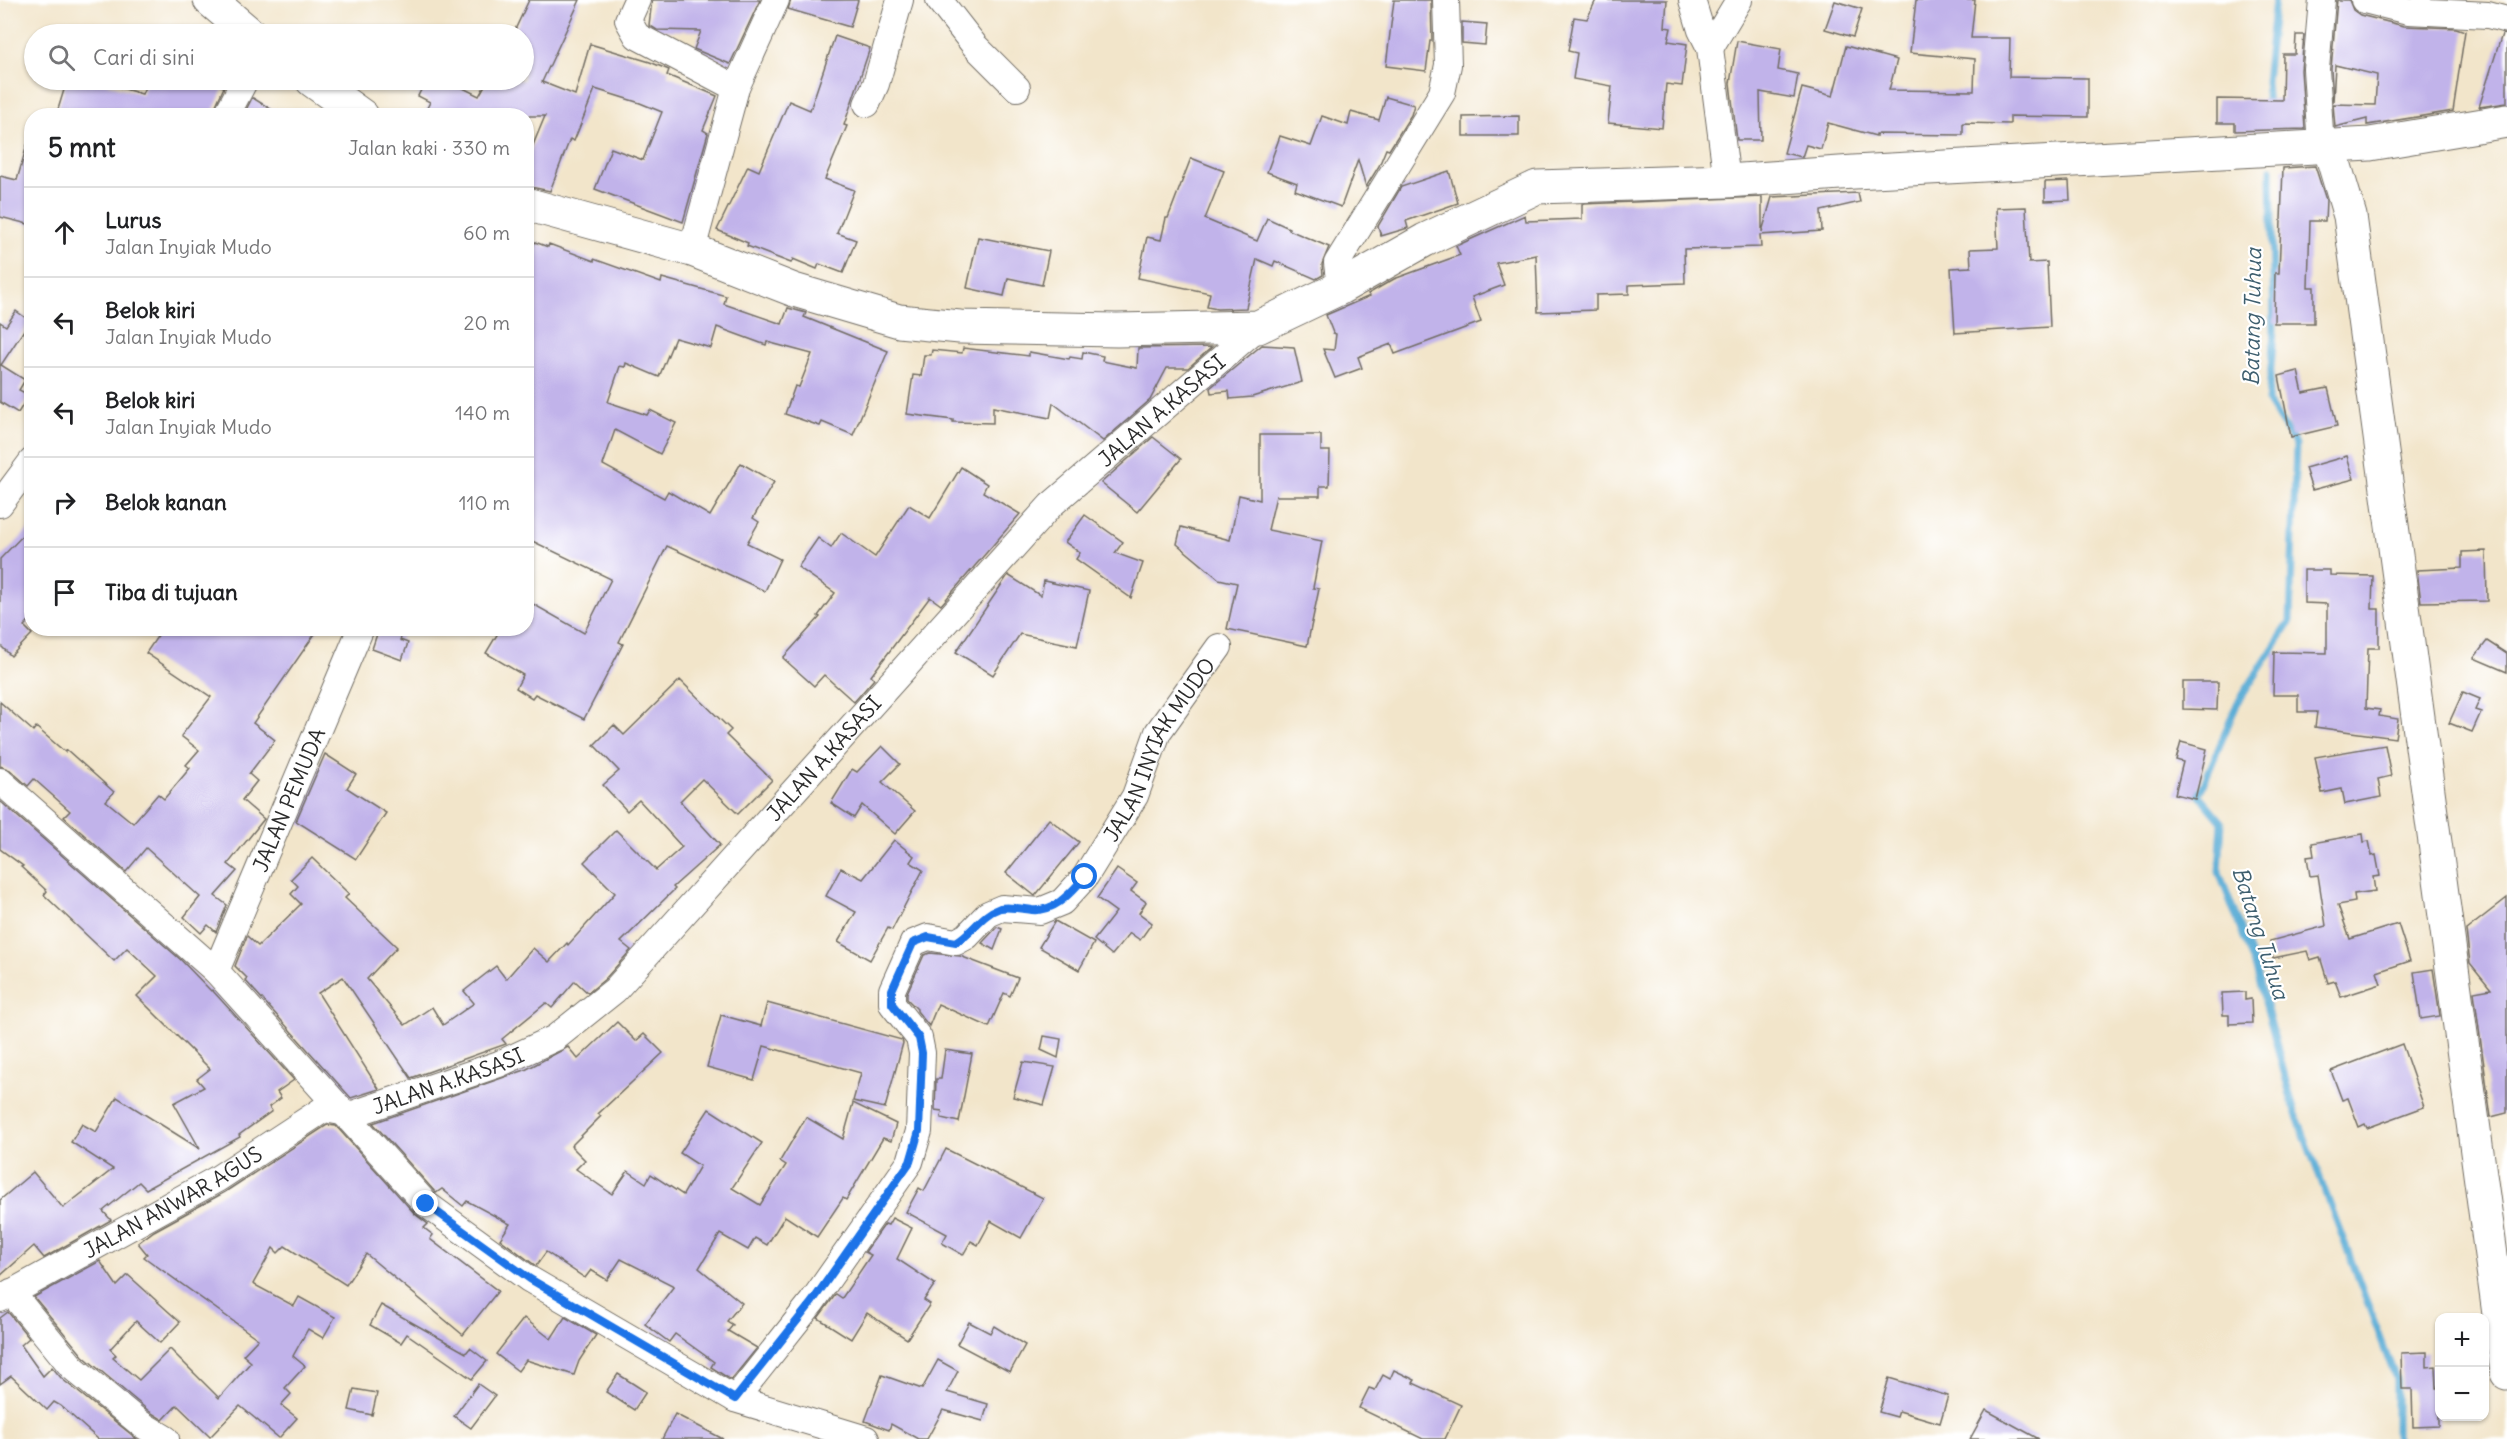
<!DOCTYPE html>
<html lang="id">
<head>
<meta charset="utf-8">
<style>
	:root { --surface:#fff; --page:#f6f6f6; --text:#202124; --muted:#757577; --line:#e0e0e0 }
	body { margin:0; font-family:Delius,sans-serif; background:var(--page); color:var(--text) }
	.controls { position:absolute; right:18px; bottom:18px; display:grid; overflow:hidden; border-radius:12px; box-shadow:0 2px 4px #0004 }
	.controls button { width:54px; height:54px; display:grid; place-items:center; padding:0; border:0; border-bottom:2px solid var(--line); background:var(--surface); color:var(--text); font:30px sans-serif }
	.stop { position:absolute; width:18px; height:18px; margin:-14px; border:4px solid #1a73e8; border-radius:50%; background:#fff }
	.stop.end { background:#1a73e8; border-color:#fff; box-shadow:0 2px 6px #0008 }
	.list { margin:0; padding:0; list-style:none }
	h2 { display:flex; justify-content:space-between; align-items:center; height:78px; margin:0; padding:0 24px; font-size:26px }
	h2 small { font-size:20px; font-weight:400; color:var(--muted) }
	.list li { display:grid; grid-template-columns:39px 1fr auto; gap:18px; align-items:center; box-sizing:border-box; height:90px; padding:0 24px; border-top:2px solid var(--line) }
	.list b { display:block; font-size:22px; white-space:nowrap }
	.list p { margin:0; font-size:20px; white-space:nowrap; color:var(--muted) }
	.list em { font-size:20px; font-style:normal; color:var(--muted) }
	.icon { flex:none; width:33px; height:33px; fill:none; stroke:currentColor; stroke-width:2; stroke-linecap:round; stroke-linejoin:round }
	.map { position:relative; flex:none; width:2507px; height:1439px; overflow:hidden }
	.search { position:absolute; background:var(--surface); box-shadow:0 2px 4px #0004; left:24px; top:24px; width:510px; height:66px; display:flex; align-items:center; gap:15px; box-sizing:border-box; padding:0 21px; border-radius:33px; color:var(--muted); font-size:22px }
	.panel { position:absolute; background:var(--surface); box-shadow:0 2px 4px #0004; left:24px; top:108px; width:510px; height:528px; border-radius:24px }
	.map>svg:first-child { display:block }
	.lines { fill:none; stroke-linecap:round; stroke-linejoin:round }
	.stream { stroke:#5badd6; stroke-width:7 }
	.building { fill:#c1b3ea }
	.street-casing { stroke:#716c63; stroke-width:28 }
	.secondary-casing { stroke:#716c63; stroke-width:35 }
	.street { stroke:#fff; stroke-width:26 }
	.secondary { stroke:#fff; stroke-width:33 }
	.route { stroke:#1a73e8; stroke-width:8 }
	.labels { text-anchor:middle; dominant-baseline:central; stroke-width:4.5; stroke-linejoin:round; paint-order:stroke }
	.street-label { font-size:21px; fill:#2b2b2b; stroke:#fff }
	.water-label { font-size:22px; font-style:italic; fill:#3e5f6f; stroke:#fff }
</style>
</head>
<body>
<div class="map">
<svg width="2507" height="1439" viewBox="0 0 2507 1439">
	<rect width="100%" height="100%" fill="#fff"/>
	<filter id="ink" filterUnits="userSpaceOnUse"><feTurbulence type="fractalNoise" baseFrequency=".0167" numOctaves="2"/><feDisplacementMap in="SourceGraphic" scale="12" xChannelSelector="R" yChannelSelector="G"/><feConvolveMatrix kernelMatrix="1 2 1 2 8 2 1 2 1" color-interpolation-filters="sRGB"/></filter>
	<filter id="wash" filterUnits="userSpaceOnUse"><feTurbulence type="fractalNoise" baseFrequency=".008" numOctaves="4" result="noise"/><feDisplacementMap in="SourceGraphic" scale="24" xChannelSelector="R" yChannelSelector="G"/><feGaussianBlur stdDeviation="1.35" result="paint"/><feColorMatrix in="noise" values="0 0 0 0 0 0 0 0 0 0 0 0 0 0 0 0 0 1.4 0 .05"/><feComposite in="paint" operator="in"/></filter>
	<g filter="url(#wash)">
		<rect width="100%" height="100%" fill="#f2e5ca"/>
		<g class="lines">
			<g class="stream">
				<polyline points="2268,108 2266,81 2275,0"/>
				<polyline points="2271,169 2274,332 2268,402 2296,445 2290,622 2237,704 2199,795 2222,822 2219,872 2257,972 2293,1106 2396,1379 2396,1439"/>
			</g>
		</g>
		<g id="blocks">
			<g class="building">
				<polygon points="529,0 580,0 542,82 575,95 590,44 650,62 669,70 667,75 717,96 703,130 708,133 683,222 595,189 611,148 643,160 662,112 640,103 595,89 574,141 570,139 550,191 526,186 526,162 545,116 423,116 430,102 418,96 426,80 447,80 479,96 488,80 524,80 524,34 513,34"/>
				<polygon points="652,0 760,0 730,64 694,49 701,31 657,30 649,25"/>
				<polygon points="791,0 858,0 850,27 788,9"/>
				<polygon points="1394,0 1431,0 1432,41 1430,41 1426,71 1386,66"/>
				<polygon points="1596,0 1667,0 1665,27 1671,28 1668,41 1687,44 1682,86 1666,84 1662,128 1608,123 1612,86 1573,79 1577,53 1568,51 1574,17 1587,19"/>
				<polygon points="1916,0 1975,0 1971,38 2010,38 2009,77 2088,78 2088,117 2010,116 2010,124 1963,123 1963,135 1876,134 1876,136 1828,123 1821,149 1806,145 1802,157 1784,153 1802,88 1833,96 1846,46 1897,60 1889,90 1974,91 1975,59 1910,53"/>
				<polygon points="2337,0 2349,0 2353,10 2360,15 2404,26 2456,28 2465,31 2453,111 2367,125 2367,119 2335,127 2333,104 2375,105 2377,75 2335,65 2333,102 2331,69"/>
				<polygon points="1835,1 1862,9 1853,37 1825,29"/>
				<polygon points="1462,22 1487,24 1485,45 1462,43"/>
				<polygon points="2502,34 2507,35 2507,103 2479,107"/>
				<polygon points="2296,35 2304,35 2301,70 2305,129 2235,131 2235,123 2217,123 2217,99 2282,100 2283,54 2295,54"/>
				<polygon points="835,36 870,48 844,125 847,126 825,179 854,190 837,233 856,240 843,273 819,264 817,269 793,259 791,263 747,246 748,243 717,230 748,166 759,171 789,101 810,110"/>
				<polygon points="1737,41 1781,49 1778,70 1798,74 1794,98 1760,92 1761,140 1737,140 1730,83"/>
				<polygon points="67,80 94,80 142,94 148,80 205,80 224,87 211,116 56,116"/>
				<polygon points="1386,97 1414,105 1411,115 1389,150 1386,149 1379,166 1366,187 1358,160 1341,207 1295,190 1297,183 1267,172 1280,136 1311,146 1322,116 1348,125 1351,112 1379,120"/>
				<polygon points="252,98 253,98 282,116 243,116"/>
				<polygon points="1519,116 1519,136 1463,136 1463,117"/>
				<polygon points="27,145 32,146 32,225 0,217 0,176 17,180"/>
				<polygon points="1191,158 1224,171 1205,219 1257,241 1267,218 1289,228 1289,230 1329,247 1322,264 1323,275 1316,279 1275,261 1273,266 1257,259 1246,308 1217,309 1207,307 1210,293 1138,278 1147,237 1161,240 1166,218 1168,218"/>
				<polygon points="2315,166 2326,200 2325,221 2310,221 2308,287 2314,287 2314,323 2274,323 2275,273 2279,273 2283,168"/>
				<polygon points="1449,171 1458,203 1406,221 1408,228 1381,236 1378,226 1401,187"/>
				<polygon points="2069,181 2070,200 2045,201 2045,182"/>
				<polygon points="1858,193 1860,202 1821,211 1822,231 1760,235 1761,247 1684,249 1685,283 1629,285 1629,294 1596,295 1596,310 1538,312 1536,255 1496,263 1504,285 1472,297 1481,322 1395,354 1391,344 1358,357 1362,368 1335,378 1323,349 1334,350 1336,334 1333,333 1326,315 1370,296 1368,294 1394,279 1460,255 1456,246 1525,215 1526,221 1582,219 1582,204 1762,197 1762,232 1772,197"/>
				<polygon points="2026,207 2029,263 2047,262 2050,327 1955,333 1951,268 1971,267 1970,249 1998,248 1996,208"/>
				<polygon points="978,237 1049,251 1042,285 1008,278 1004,296 967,288"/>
				<polygon points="535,242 548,247 549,244 594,261 594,259 661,283 662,278 726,296 724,304 782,324 788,308 806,313 804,317 888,351 853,435 822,422 820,426 785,414 795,386 799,387 812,354 767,342 766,345 717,327 711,348 675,338 659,377 626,363 625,367 620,366 608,402 647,415 650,410 676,423 660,454 615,430 603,465 664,498 668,491 710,516 741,463 774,482 753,518 759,522 747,543 780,559 765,591 667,546 619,642 623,644 584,719 535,694 532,698 516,688 523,675 486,653 501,628 526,628 526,600 584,633 611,579 526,538 526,263"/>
				<polygon points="16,311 30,321 1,365 25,380 19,390 29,395 18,413 0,402 0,322 6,326"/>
				<polygon points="1262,345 1294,347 1302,382 1252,397 1230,399 1229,391 1211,393 1210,388"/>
				<polygon points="1212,347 1188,368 1167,368 1150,400 1103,441 1053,403 1050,418 993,407 993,423 953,422 953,420 907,414 913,375 921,376 924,355 931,355 932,350 962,353 963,348 1029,356 1029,352 1069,359 1070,357 1082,359 1083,352 1103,356 1102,361 1137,368 1138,348"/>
				<polygon points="2298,371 2303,393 2328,388 2337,426 2291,437 2279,376"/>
				<polygon points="1260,435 1321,435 1321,451 1330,451 1329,486 1320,486 1320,496 1276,496 1268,530 1322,541 1313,588 1319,589 1307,646 1227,629 1237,583 1219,579 1177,544 1181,527 1230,540 1239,495 1260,500"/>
				<polygon points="1153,437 1181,459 1137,512 1101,483"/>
				<polygon points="2347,456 2354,479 2312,490 2305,468"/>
				<polygon points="961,467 987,484 983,492 1020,514 941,605 930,597 871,676 874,679 854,702 824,675 814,686 783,658 820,617 818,616 835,593 798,567 818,538 831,548 841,533 875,557 909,505 930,518"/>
				<polygon points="1085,515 1123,542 1115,553 1143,563 1131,598 1076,559 1080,553 1065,542"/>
				<polygon points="32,526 32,618 24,626 32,634 11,656 0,645 0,559"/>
				<polygon points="2486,551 2487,601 2421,602 2417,570 2462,568 2462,552"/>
				<polygon points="2304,570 2330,570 2330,575 2373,576 2372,609 2379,609 2379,648 2368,648 2366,708 2380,710 2379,716 2398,719 2395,738 2315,727 2317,712 2298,712 2298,695 2273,695 2274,652 2327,653 2327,604 2304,603"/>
				<polygon points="1008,575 1041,596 1044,581 1089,591 1077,646 1020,634 993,675 956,652"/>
				<polygon points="163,628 319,628 253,723 275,740 249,774 257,781 242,800 264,819 228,864 237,871 215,896 227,905 216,932 208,925 201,933 184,917 200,897 146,848 126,872 64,817 70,811 34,779 28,786 10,770 0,766 0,702 33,731 36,727 65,752 67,750 114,792 106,801 133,823 158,794 164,799 190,768 186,765 199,750 181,736 211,697 146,653"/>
				<polygon points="379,628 392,628 403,632 400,640 408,643 402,660 372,649"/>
				<polygon points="2487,641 2507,654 2507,672 2474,658"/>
				<polygon points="680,680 731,730 726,735 772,780 738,814 702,779 680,801 720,845 673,887 675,889 621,942 631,950 605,979 588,993 575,981 552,1008 546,1003 502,1039 506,1044 411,1078 343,977 318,993 379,1089 351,1098 245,980 247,978 235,966 247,936 258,946 301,904 291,894 298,886 291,879 312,858 349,894 345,898 397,947 367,979 405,1025 432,1007 443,1025 474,1003 464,991 496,966 506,979 533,948 549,962 567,943 568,945 615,893 584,862 616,830 656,870 682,847 639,800 627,811 603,785 619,771 594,745 614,725 624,735"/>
				<polygon points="2183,682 2218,682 2217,710 2183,709"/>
				<polygon points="2463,692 2480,699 2475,710 2481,712 2472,732 2449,723"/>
				<polygon points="2181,742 2207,749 2195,799 2175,794 2183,762 2176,760"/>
				<polygon points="2385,745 2391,776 2378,779 2381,797 2345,804 2342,789 2322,793 2315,757"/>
				<polygon points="882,746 900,764 882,782 915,811 895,834 862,805 854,818 831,803 852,769 857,772"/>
				<polygon points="325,754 356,774 347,788 386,813 356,859 296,821"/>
				<polygon points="0,801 181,960 211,991 212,990 294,1080 277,1092 281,1098 269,1107 272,1111 239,1135 240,1137 146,1189 139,1182 103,1211 111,1220 44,1258 34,1246 0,1276 0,1200 33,1172 63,1208 113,1169 71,1142 82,1124 96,1132 117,1097 200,1149 174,1103 204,1087 197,1079 210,1069 137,996 157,976 127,948 114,961 44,895 47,891 21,867 23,866 0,849"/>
				<polygon points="1049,819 1079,842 1035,896 1006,873"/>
				<polygon points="2363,834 2364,842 2369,841 2372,856 2376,855 2380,876 2373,877 2375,891 2354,894 2355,902 2338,905 2350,939 2398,924 2410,961 2377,972 2381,984 2341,997 2335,981 2328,983 2320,957 2310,960 2307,951 2273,958 2270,941 2326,926 2318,875 2310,876 2307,857 2314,856 2312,843"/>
				<polygon points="894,840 914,856 910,862 923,870 892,930 888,928 870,960 838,942 856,912 826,896 841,868 863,879"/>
				<polygon points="1117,869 1137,883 1131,891 1146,902 1139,913 1152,923 1140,940 1130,933 1112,955 1094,940 1116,912 1097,898"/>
				<polygon points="2507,898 2507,1113 2491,1117 2474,992 2491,989 2470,963 2466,930"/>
				<polygon points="1055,921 1094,943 1079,970 1039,947"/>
				<polygon points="997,927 1002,929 994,950 982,943"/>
				<polygon points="930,953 960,956 1018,978 1010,996 1004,993 989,1027 938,1004 929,1026 917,1011 917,1009 907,999 907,993 924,955"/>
				<polygon points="2433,969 2440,1016 2421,1019 2414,972"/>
				<polygon points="2245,992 2245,1000 2251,999 2252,1023 2229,1024 2229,1015 2223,1015 2222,993"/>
				<polygon points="767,1003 902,1040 903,1043 885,1108 853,1101 861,1073 764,1046 754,1080 707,1067 721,1015 761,1026"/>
				<polygon points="617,1022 636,1041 644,1034 663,1053 598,1114 601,1116 571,1146 585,1160 576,1169 612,1194 628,1171 646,1183 651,1174 683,1195 700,1166 680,1153 709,1109 762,1143 732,1188 760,1205 786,1165 780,1161 806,1117 843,1139 853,1103 896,1124 891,1141 883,1138 846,1200 843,1198 817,1237 785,1216 767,1245 755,1238 748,1250 720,1234 699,1268 742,1303 727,1321 733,1325 728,1331 757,1348 731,1380 711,1367 714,1362 675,1334 669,1342 645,1324 674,1286 621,1259 607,1280 591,1270 585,1278 546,1252 536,1266 500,1239 510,1224 467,1201 463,1206 442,1189 436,1193 373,1123 525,1070 568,1047 578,1059"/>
				<polygon points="1044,1036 1061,1039 1058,1058 1041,1050"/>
				<polygon points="2402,1044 2424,1107 2367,1128 2365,1124 2359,1127 2348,1098 2342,1100 2331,1071"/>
				<polygon points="945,1050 972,1054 959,1122 941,1118 942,1111 935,1110 936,1079 941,1079"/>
				<polygon points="1023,1062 1055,1067 1044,1105 1013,1097"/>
				<polygon points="327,1125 336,1126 415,1214 428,1224 424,1228 433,1235 430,1239 498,1291 463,1335 366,1254 346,1285 285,1246 278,1253 273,1248 253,1284 294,1306 299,1297 335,1317 323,1338 308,1329 293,1356 305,1366 285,1388 291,1394 281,1405 297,1418 279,1438 240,1406 210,1437 177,1405 163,1420 150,1412 83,1356 34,1297 100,1261 117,1286 128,1275 180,1322 160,1343 136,1321 110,1349 116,1355 113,1358 139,1380 170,1349 219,1398 251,1362 243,1355 258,1339 144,1257 147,1254 138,1243 154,1231 225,1192"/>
				<polygon points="946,1149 1043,1198 1021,1238 991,1221 978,1245 971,1241 963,1255 942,1243 947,1234 906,1212 919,1188 924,1191"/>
				<polygon points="892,1218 912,1228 897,1259 935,1284 924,1300 930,1304 907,1339 867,1313 851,1339 818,1318 836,1294 842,1298 871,1255 865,1252 885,1224 888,1225"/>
				<polygon points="381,1305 466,1353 470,1348 487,1361 472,1379 407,1334 401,1343 370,1325"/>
				<polygon points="8,1312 29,1338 21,1345 43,1376 52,1367 62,1379 137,1439 98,1439 61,1406 54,1402 47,1410 11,1376 0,1384 0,1318"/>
				<polygon points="565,1317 596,1335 579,1361 574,1375 526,1360 518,1371 496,1354 524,1318 551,1339"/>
				<polygon points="969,1322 990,1333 994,1326 1025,1345 1010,1372 957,1344"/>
				<polygon points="2427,1352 2427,1367 2436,1366 2437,1388 2439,1388 2439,1426 2413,1427 2412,1389 2402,1389 2401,1353"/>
				<polygon points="938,1360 958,1371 947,1392 988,1404 983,1421 943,1410 927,1439 918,1439 891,1424 889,1430 865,1421 882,1375 922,1389"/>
				<polygon points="1394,1370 1415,1380 1413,1383 1461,1405 1445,1439 1423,1439 1359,1408 1369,1388 1375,1390 1383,1375 1390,1379"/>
				<polygon points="618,1374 646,1392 634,1410 606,1392"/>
				<polygon points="1889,1378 1948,1396 1940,1423 1899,1411 1897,1417 1879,1412"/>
				<polygon points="478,1384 495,1396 471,1428 454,1416"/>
				<polygon points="354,1389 377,1393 372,1415 349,1410"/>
				<polygon points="1986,1410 2039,1439 1970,1439"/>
				<polygon points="675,1414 723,1439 662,1439"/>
			</g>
		</g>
	</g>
	<g filter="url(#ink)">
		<use href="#blocks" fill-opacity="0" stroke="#716c63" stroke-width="1.5"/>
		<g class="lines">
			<defs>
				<g id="street">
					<polyline points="637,0 628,20 637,36 736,88"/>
					<polyline points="939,0 975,46 1017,88"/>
					<polyline points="1692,0 1701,30 1710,48 1727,181"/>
					<polyline points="2322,0 2316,69 2320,131 2329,146"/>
					<polyline points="2364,0 2408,11 2488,15 2507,20"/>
					<polyline points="1710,48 1739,0"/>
					<polyline points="867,104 876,84 900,0"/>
					<polyline points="226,116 245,80"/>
					<polyline points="692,250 736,88 776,0"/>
					<polyline points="1340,288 1337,263 1442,93 1448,65 1446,0"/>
					<polyline points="0,504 32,461"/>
					<polyline points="0,781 216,971 426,1204 529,1279 735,1399 866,1439"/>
					<path id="s1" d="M 216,971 L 361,628"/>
					<polyline points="11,1292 72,1367 141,1424 166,1439"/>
					<path id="s2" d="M 0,1299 L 217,1179 L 324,1109 L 353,1114 L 499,1064 L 555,1038 L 615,990 L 1051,505 L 1258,327"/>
					<path id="s3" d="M 735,1399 L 812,1302 L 910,1162 L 919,1131 L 922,1053 L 919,1038 L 892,1004 L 892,990 L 913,943 L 928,937 L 956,942 L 967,936 L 988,914 L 1002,908 L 1040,911 L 1062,902 L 1085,877 L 1135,796 L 1158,732 L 1219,647"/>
				</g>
				<g id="secondary">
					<polyline points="210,0 250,34"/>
					<polyline points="312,80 362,116"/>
					<polyline points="2329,146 2350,216 2507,1373"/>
					<polyline points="526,204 692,250 794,290 899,321 960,327 1117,330 1258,327 1340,288 1425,240 1537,187 1727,181 1854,172 2370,144 2507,121"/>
				</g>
			</defs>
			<use href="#street" class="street-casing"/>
			<use href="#secondary" class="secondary-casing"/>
			<use href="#street" class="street"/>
			<use href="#secondary" class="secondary"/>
		</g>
	</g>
	<g class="lines" filter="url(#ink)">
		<path class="route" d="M 426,1204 L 530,1279 L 735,1399 L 812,1302 L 910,1162 L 919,1131 L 922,1053 L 919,1038 L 892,1004 L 892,990 L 913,943 L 928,937 L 956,942 C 972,933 982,914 1000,908 C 1009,906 1023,909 1032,910 C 1056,912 1071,892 1085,877"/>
	</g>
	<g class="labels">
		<g class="street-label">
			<text stroke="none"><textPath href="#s2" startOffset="1496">JALAN A.KASASI</textPath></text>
			<text stroke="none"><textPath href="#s3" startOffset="876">JALAN INYIAK MUDO</textPath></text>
			<text stroke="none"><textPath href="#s2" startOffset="1010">JALAN A.KASASI</textPath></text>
			<text stroke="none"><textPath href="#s1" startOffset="186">JALAN PEMUDA</textPath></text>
			<text stroke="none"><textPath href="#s2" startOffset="506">JALAN A.KASASI</textPath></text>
			<text stroke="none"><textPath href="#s2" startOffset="198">JALAN ANWAR AGUS</textPath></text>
		</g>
		<g class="water-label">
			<text transform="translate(2252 317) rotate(-89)">Batang Tuhua</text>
			<text transform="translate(2261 933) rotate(72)">Batang Tuhua</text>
		</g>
	</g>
</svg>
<div class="controls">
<button>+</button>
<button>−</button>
</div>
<div class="stop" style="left:1085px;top:877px"></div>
<div class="stop end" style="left:426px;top:1204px"></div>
<div class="search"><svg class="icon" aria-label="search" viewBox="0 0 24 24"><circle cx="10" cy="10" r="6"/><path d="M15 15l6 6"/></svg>Cari di sini</div>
<section class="panel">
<h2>5 mnt<small>Jalan kaki · 330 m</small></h2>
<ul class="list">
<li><svg class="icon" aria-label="ahead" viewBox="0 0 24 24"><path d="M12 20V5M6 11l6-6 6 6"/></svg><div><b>Lurus</b><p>Jalan Inyiak Mudo</p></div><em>60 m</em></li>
<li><svg class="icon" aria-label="left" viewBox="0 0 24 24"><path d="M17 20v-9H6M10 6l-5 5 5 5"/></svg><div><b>Belok kiri</b><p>Jalan Inyiak Mudo</p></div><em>20 m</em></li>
<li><svg class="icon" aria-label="left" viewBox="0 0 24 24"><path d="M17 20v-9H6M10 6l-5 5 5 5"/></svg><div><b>Belok kiri</b><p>Jalan Inyiak Mudo</p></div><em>140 m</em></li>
<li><svg class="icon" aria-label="right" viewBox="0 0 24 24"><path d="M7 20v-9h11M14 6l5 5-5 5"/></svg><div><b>Belok kanan</b></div><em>110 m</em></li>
<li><svg class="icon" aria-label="arrive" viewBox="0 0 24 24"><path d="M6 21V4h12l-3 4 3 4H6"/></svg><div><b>Tiba di tujuan</b></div></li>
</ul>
</section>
</div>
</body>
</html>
